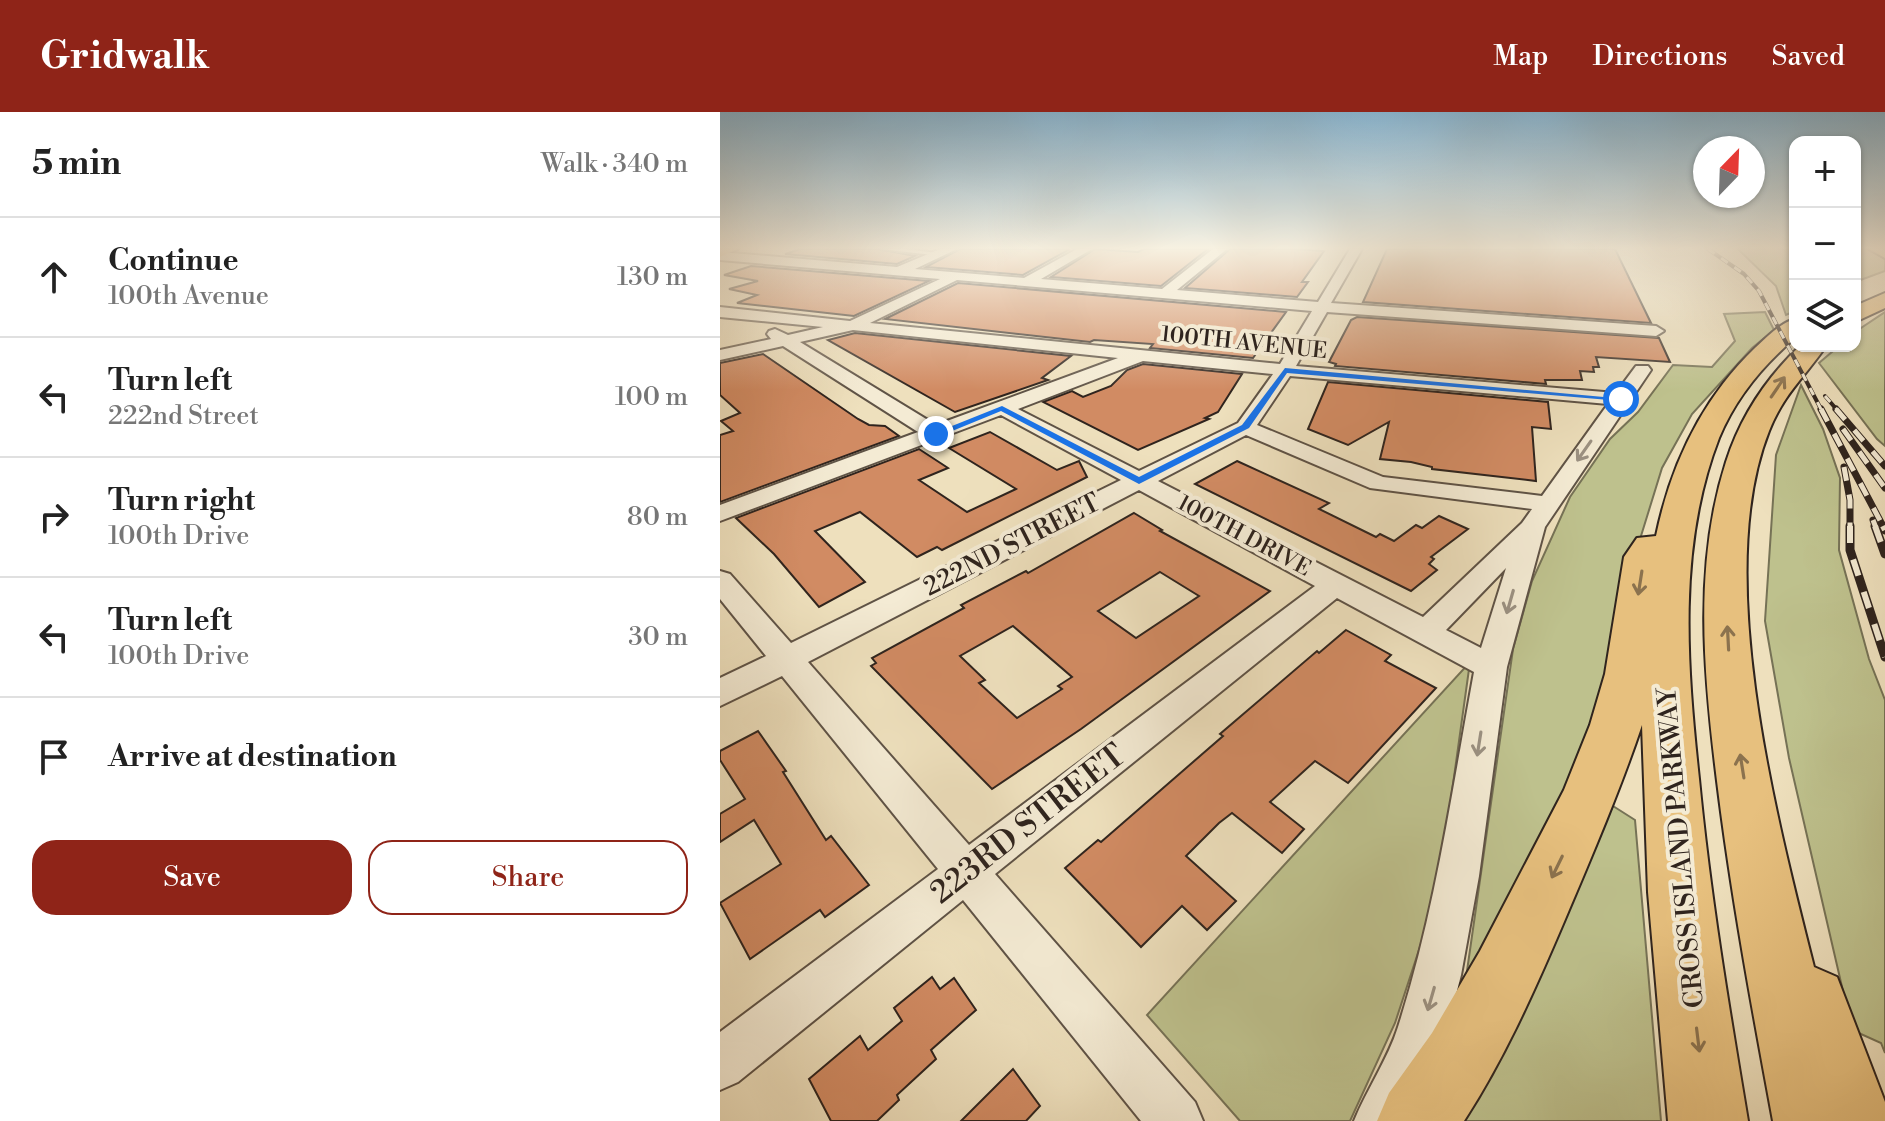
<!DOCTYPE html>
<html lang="en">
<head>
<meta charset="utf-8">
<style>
	:root { --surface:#fff; --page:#f6f6f6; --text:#222; --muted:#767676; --line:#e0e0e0; --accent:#8f2418 }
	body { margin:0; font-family:"Libre Bodoni",serif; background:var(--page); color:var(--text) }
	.controls { position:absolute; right:24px; top:24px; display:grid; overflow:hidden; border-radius:16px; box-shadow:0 2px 6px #0004 }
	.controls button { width:72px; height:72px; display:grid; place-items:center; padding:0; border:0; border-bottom:2px solid var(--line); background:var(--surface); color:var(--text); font:40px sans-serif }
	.compass { position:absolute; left:973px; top:24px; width:72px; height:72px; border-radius:50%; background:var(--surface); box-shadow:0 2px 6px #0004; rotate:23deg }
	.stop { position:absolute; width:24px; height:24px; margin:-18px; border:6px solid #1a73e8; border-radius:50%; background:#fff }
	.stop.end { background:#1a73e8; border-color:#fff; box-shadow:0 2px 8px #0008 }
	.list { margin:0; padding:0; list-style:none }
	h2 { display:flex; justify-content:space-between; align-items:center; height:104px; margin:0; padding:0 32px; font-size:34px }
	h2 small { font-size:26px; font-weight:400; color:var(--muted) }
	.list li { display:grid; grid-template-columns:52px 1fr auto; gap:24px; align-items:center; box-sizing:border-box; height:120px; padding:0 32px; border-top:2px solid var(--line) }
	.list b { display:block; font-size:30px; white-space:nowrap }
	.list p { margin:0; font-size:26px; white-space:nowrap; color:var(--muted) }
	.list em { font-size:26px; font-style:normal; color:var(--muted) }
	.actions { display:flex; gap:16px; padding:24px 32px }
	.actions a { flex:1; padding:18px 0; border:2px solid var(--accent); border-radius:24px; text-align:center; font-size:28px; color:var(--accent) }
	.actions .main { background:var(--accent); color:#fff }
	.icon { flex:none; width:44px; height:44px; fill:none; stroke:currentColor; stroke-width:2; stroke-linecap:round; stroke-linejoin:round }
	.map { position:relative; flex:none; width:1165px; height:1009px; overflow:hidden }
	header { display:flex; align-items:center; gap:48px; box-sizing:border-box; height:112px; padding:0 40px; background:var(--accent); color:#fff }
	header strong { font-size:38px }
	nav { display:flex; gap:44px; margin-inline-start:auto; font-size:28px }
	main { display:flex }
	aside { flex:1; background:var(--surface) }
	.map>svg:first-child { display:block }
	.green { fill:#bec18d; stroke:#767256; stroke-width:2 }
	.building { fill:#d18b63; stroke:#2f241e; stroke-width:2; fill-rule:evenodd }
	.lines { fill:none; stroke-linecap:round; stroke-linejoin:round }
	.lane-casing { stroke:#5f5346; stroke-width:4 }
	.street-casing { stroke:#5f5346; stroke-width:4 }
	.primary-casing { stroke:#2f241e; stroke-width:4 }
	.highway-casing { stroke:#2f241e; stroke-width:4 }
	.lane { fill:#f4ebd4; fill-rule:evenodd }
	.street { fill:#f4ebd4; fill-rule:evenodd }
	.primary { fill:#e7c07e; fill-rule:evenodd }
	.highway { fill:#e7c07e; fill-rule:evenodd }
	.rail-far2-casing { stroke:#2f241e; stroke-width:4 }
	.rail-far1-casing { stroke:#2f241e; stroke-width:7 }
	.rail-casing { stroke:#2f241e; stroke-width:9 }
	.rail-far2 { stroke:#f4ebd4; stroke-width:3; stroke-dasharray:8; stroke-linecap:butt }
	.rail-far1 { stroke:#f4ebd4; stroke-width:5; stroke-dasharray:14; stroke-linecap:butt }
	.rail { stroke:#f4ebd4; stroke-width:6; stroke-dasharray:17; stroke-linecap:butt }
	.oneway { stroke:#8b724e }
	.oneway2 { stroke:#9b9182 }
	.route { fill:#1a73e8 }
	.labels { text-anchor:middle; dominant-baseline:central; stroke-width:8; stroke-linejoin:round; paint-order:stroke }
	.far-street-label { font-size:22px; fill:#2f241e; stroke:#f4ebd4 }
	.street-label { font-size:26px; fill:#2f241e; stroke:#f4ebd4 }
	.near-street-label { font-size:32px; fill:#2f241e; stroke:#f4ebd4 }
</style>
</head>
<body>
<header>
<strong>Gridwalk</strong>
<nav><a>Map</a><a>Directions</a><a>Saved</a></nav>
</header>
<main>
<aside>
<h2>5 min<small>Walk · 340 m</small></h2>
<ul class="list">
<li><svg class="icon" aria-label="ahead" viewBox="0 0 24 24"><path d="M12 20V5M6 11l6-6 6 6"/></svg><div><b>Continue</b><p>100th Avenue</p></div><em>130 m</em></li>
<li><svg class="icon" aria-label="left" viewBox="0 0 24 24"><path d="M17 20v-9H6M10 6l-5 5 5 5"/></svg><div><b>Turn left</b><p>222nd Street</p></div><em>100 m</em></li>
<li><svg class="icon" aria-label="right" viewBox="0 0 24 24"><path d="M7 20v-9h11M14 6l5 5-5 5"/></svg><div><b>Turn right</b><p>100th Drive</p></div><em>80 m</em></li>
<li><svg class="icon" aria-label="left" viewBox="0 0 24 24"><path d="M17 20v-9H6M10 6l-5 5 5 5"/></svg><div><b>Turn left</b><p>100th Drive</p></div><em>30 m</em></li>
<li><svg class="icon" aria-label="arrive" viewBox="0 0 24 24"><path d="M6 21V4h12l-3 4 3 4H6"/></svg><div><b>Arrive at destination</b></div></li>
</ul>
<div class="actions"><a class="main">Save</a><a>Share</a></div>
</aside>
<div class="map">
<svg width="1165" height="1009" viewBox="0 0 1165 1009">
	<rect width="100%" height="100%" fill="#eee0bd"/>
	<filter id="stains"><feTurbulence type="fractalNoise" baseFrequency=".0025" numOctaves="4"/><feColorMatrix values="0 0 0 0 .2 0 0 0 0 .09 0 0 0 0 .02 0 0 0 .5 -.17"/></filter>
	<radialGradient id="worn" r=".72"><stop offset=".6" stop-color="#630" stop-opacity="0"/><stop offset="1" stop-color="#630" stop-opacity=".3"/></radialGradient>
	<g class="green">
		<polygon points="1018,137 1075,137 1075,199 1066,203 1056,174"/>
		<polygon points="1135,137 1151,137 1165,144 1165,159 1135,170"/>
		<polygon points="1045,200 1054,218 1032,236 972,302 942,356 921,424 904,539 840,728 743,887 793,537 812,469 850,385 890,327 918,300 953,253 992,255 1015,229 1004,202"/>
		<polygon points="1165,200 1165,334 1157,327 1099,251 1119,234 1135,234 1135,220"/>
		<polygon points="1081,273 1103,317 1120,366 1119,438 1149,547 1165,588 1165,941 1161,931 1132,918 1069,646 1045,509 1056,343"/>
		<polygon points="750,550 718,780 675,911 630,1009 520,1009 427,903"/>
		<polygon points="893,694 915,708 941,1009 732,1009"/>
	</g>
	<g class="building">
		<polygon points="81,137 158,137 195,144 177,152 65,142"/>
		<polygon points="240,137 350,137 303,163 206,155"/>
		<polygon points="375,137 418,140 424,137 488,137 441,174 331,165"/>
		<polygon points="510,137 575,137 604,139 582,170 588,170 577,185 465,176"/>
		<polygon points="667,137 895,137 931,211 643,190"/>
		<polygon points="31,154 209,169 134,204 17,191 37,183 9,177 38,169 4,163"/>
		<polygon points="238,171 566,200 533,246 430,236 433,232 374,228 370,230 165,207"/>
		<polygon points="637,205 939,226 950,250 876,245 879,255 873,255 874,260 860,259 862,268 825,268 826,272 615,254 616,252 609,250 631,208"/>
		<polygon points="135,221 351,244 322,266 328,268 235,300 108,228"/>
		<polygon points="43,242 138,307 149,313 165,314 179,324 0,390 0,323 13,319 1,309 20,301 0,283 0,251"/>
		<polygon points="423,252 522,262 498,300 485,306 489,307 418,338 323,290 352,279 363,285 391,274 407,258"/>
		<polygon points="608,270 828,290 831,317 812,315 816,369 712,357 712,355 691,350 660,347 669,310 628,333 588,317"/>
		<polygon points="270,320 337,358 359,349 367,365 222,438 217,435 197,445 140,400 95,419 145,470 99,495 54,442 16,406 199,337 228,356 199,368 247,400 296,377 229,336"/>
		<polygon points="517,349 609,391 599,397 656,425 660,422 674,429 696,413 702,416 719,404 748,417 711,445 714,447 709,452 717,458 691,479 475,372"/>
		<path d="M 414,401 L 442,418 L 440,419 L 550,479 L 361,617 L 272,677 L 151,554 L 156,551 L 152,546 L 244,496 L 241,493 L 306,459 L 308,461 ZM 440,460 L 479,484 L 416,526 L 378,499 ZM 293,514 L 352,565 L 338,574 L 342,577 L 297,606 L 259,571 L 265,568 L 240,544 Z"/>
		<polygon points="626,518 671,543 665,549 716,576 628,671 595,649 550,690 584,717 562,741 512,701 499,711 466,744 516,789 487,818 462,794 421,835 345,756 378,728 381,730 503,624 500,622 597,539 599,541"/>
		<polygon points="38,619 66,659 63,660 106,728 111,724 149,773 105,805 100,798 30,847 0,791 61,752 34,708 0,730 0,702 25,687 0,648 0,639"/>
		<polygon points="212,865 220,877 234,866 256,898 211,938 216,947 177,983 179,988 157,1009 111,1009 89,967 140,924 148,938 182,909 174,896"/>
		<polygon points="293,957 320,994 306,1009 241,1009"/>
	</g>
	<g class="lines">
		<defs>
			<polygon id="lane" points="161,137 186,137 224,142 221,144"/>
			<path id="street" d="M 220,137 L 237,137 L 195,157 L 304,166 L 357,137 L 372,137 L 321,167 L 442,177 L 493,137 L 507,137 L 457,178 L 598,190 L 630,137 L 642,137 L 611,191 L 936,214 L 944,219 L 936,224 L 607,200 L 576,254 L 896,281 L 916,254 L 928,254 L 931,258 L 825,415 L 787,555 L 759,764 L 741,863 L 725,926 L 689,1009 L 634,1009 C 647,977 668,947 678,915 C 715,800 732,679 754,560 L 617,486 L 275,762 L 475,990 L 483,1009 L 421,1009 L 243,788 L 18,970 L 0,978 L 0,920 L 218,757 L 62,564 L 0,594 L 0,566 L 46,544 L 0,487 L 0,459 L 10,462 L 71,531 L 401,368 L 281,303 L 0,409 L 0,393 L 198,320 L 63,234 L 0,248 L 0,238 L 51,227 L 47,222 L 49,219 L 55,217 L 68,223 L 103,215 L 0,205 L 0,195 L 130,209 L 220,167 L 0,148 L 0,140 L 177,155 ZM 237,168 L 592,199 L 560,252 L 150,211 ZM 133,218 L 398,246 L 216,313 L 80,230 ZM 423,249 L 553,262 L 518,311 L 419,359 L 298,297 ZM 570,264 L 888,292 L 822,384 L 663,365 L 537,313 ZM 526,323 L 650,376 L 812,397 L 802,411 L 703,505 L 438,369 ZM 419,378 L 595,474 L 249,733 L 88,550 ZM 786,456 L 761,536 L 726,518 Z"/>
			<polygon id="primary" points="0,137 18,137 0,145"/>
			<g id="highway">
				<polygon points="1149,137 1165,137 1165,146"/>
				<polygon points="1165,181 1165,196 1135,210 1135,194"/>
				<path d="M 1075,207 L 1075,226 C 1043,253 1015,287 999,326 C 957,434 967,554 979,667 C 990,782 1009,896 1028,1009 L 948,1009 L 928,780 L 922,613 C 899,681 871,746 843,812 C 814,880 784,947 744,1009 L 657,1009 L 669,981 L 712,921 L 760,839 L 844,678 L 870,613 L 885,562 L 904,445 L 917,426 L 936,424 C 951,352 982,287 1035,236 C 1047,225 1060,211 1075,207 Z"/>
				<path d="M 1080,234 L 1106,234 C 1085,265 1064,281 1049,319 C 992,462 1057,708 1094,855 L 1117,865 L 1165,990 L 1165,1009 L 1053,1009 C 1032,896 1011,783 997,669 C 984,564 973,453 1006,350 C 1020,306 1046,266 1080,234 Z"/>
			</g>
		</defs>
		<use href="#lane" class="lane-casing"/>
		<use href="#street" class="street-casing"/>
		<use href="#primary" class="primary-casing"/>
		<use href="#highway" class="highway-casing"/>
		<use href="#lane" class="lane"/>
		<use href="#street" class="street"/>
		<use href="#primary" class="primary"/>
		<use href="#highway" class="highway"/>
		<defs>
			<g id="rail-far2">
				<polyline points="988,137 1024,162 1039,179 1102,299"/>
				<polyline points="1105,284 1118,299"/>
			</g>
			<g id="rail-far1">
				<polyline points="1101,297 1164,416"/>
				<polyline points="1116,297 1165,354"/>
				<polyline points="1123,317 1165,376"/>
				<polyline points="1124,355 1130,388 1130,416"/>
				<polyline points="1153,408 1156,416"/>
			</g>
			<g id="rail">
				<polyline points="1130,414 1130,438 1165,545"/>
				<polyline points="1155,414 1165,442"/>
				<polyline points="1163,414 1165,418"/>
			</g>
		</defs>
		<use href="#rail-far2" class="rail-far2-casing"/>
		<use href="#rail-far1" class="rail-far1-casing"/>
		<use href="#rail" class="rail-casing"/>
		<use href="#rail-far2" class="rail-far2"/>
		<use href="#rail-far1" class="rail-far1"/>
		<use href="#rail" class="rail"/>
	</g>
	<defs><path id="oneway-shaft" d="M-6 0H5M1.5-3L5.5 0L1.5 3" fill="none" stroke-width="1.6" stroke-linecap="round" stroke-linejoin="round" transform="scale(2)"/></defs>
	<g class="oneway">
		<use href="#oneway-shaft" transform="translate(1058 275) rotate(-56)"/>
		<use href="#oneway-shaft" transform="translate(920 471) rotate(99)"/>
		<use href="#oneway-shaft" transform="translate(1008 526) rotate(-93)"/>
		<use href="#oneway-shaft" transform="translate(1022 654) rotate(-99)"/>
		<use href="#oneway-shaft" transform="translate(837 755) rotate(116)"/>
		<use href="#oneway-shaft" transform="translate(978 928) rotate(83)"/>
	</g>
	<g class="oneway2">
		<use href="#oneway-shaft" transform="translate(864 339) rotate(125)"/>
		<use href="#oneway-shaft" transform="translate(790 490) rotate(106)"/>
		<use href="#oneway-shaft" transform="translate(759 632) rotate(99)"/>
		<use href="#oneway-shaft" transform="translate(711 887) rotate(106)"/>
	</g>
	<linearGradient id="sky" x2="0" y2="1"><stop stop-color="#89b7d4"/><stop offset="0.49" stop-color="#f7f1e1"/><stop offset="1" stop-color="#f7f1e1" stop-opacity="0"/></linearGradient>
	<rect width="1165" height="278" fill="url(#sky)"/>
	<polygon class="route" points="565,256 906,287 901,289 567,261 529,316 419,372 281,299 220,324 212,322 282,294 419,365 522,313"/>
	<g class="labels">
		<g class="far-street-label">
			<text transform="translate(524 231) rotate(6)">100TH AVENUE</text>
			<text transform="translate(524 424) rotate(28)">100TH DRIVE</text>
		</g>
		<g class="street-label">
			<text transform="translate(292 433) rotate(-27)">222ND STREET</text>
			<text transform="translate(961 736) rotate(-95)">CROSS ISLAND PARKWAY</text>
		</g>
		<g class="near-street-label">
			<text transform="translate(308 712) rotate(-38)">223RD STREET</text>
		</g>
	</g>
	<rect width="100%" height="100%" filter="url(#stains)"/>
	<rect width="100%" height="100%" fill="url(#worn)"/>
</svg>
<div class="controls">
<button>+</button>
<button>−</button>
<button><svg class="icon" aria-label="layers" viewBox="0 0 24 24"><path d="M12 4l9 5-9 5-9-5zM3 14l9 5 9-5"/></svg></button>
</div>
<svg class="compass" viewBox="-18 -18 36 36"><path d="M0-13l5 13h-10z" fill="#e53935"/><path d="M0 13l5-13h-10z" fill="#767676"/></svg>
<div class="stop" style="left:901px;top:287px"></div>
<div class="stop end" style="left:216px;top:322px"></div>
</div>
</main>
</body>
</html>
